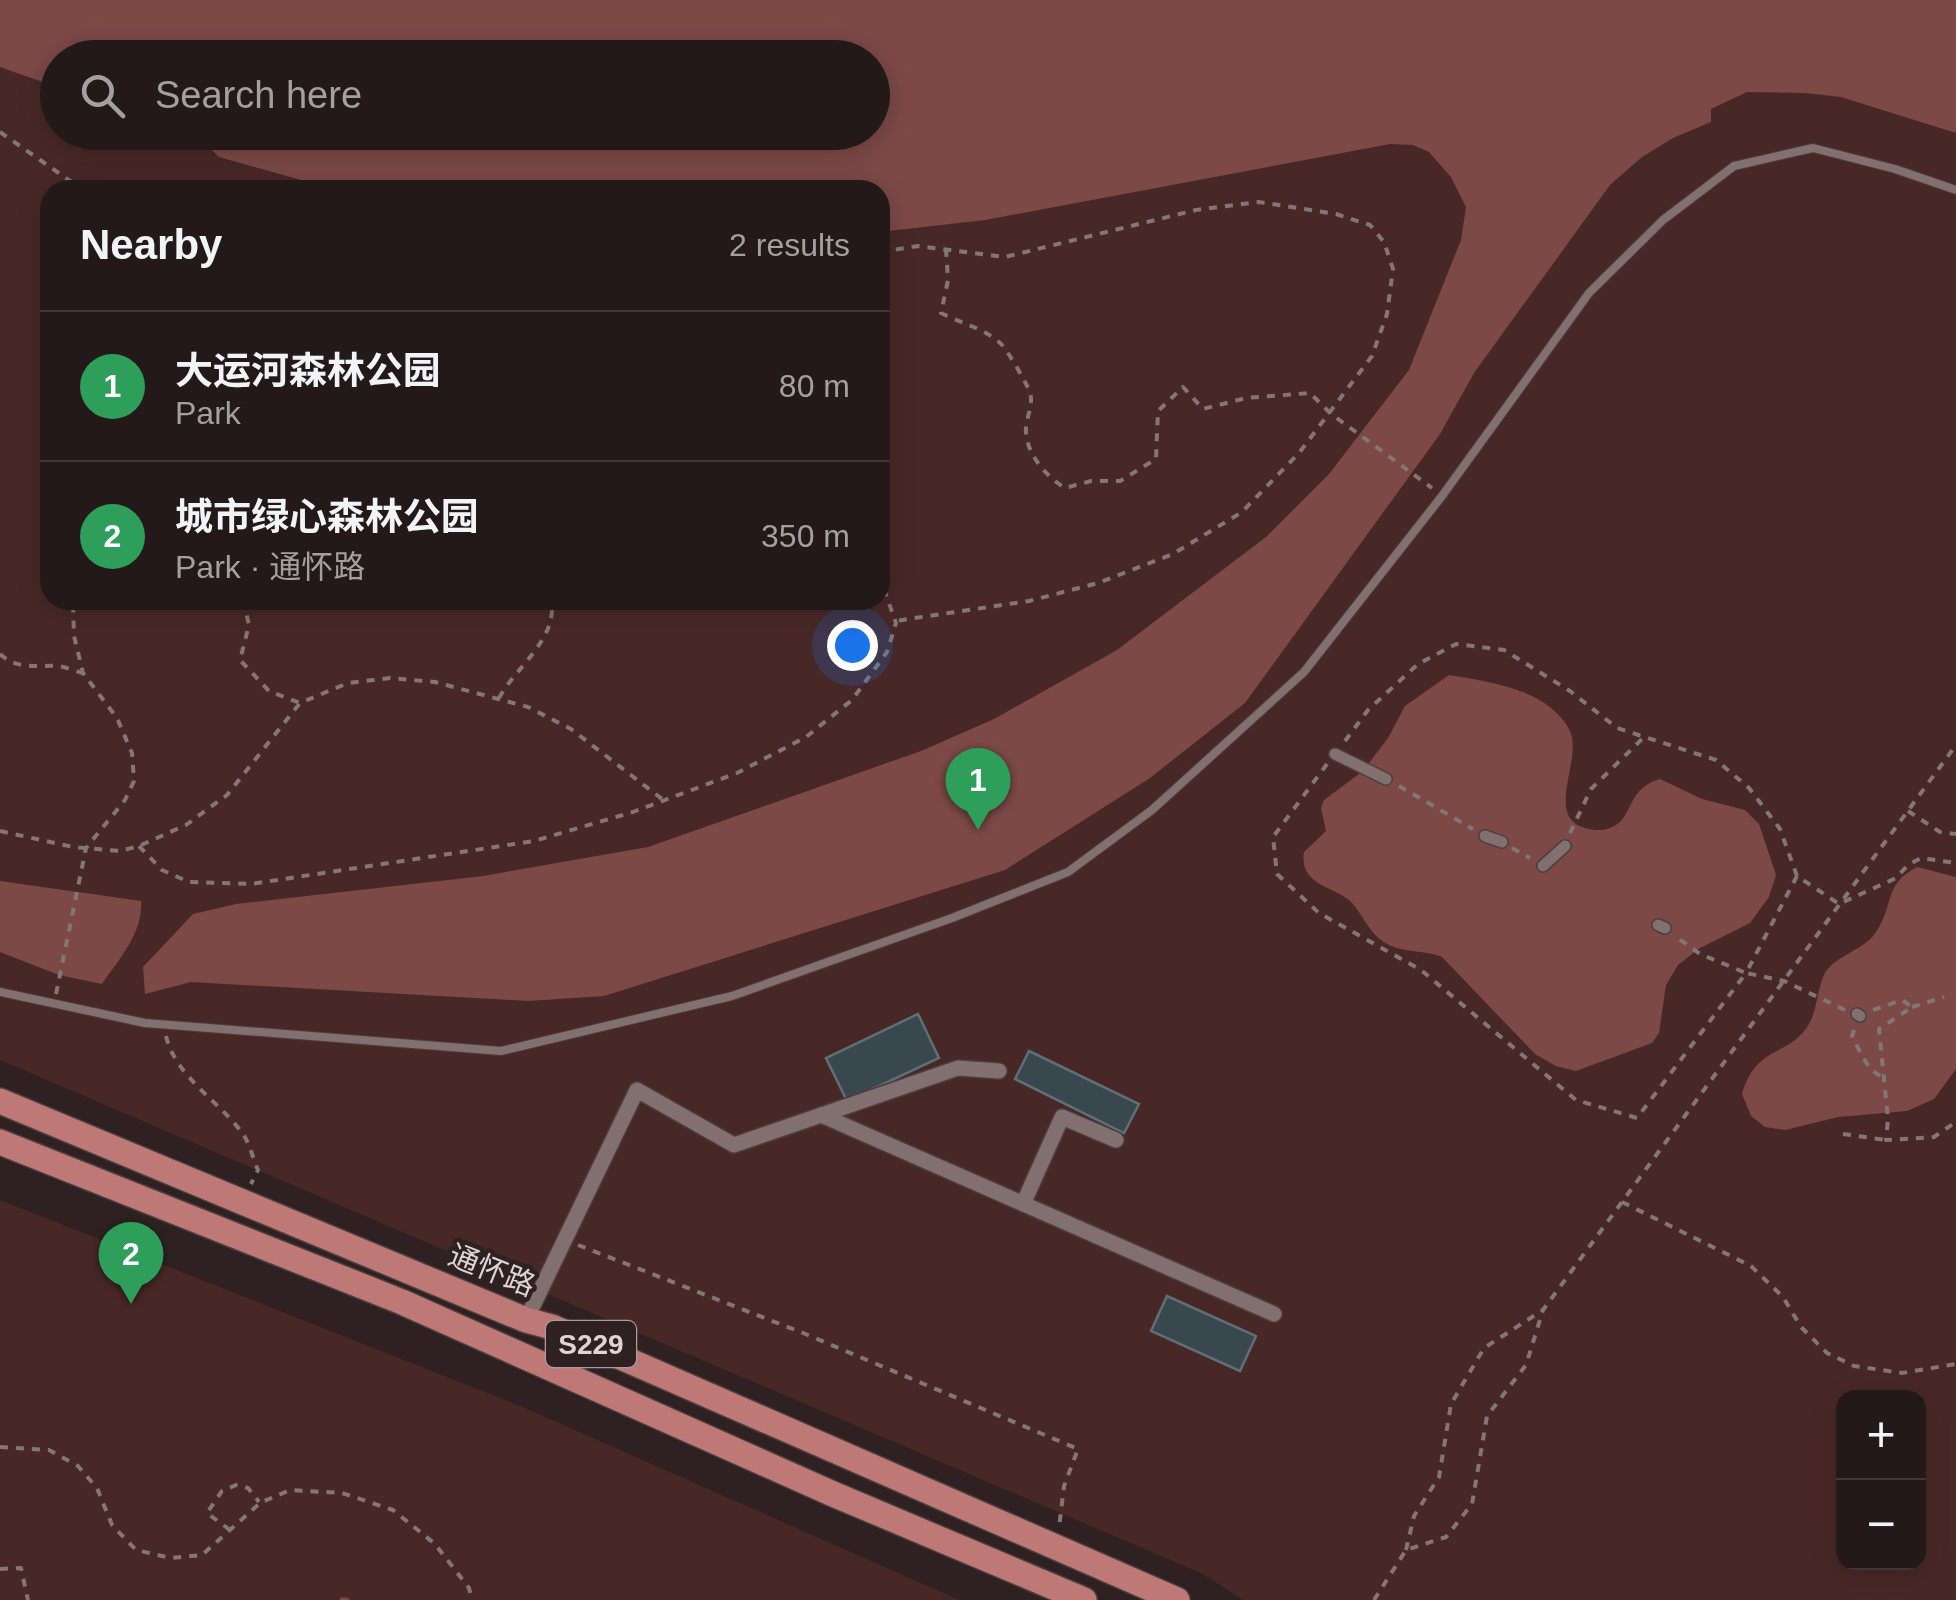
<!DOCTYPE html>
<html lang="en">
<head>
<meta charset="utf-8">
<style>
	:root { --surface:#231919; --page:#2f2626; --text:#f1f3f6; --muted:#a3a0a2; --line:#403838; --accent:#1a73e8 }
	body { margin:0; font-family:Arial,"Noto Sans SC",sans-serif; background:var(--page); color:var(--text) }
	.controls { position:absolute; right:30px; bottom:30px; display:grid; overflow:hidden; border-radius:20px; box-shadow:0 5px 25px #0003 }
	.controls button { width:90px; height:90px; display:grid; place-items:center; padding:0; border:0; border-bottom:2px solid var(--line); background:var(--surface); color:var(--text); font:50px sans-serif }
	.you { position:absolute; left:852px; top:645px; width:35px; height:35px; margin:-25px; border:8px solid #fff; border-radius:50%; background:#1a73e8; box-shadow:0 0 0 15px #1a73e833 }
	.badge { display:grid; place-items:center; width:65px; height:65px; border-radius:50%; background:var(--accent); color:#fff; font-size:32px; font-weight:700 }
	.pin { position:absolute; translate:-50% -82px; filter:drop-shadow(0 2px 5px #0008) }
	.pin::after { content:''; position:absolute; top:52px; width:35px; height:30px; background:inherit; clip-path:polygon(0 0,100% 0,50% 100%) }
	.list { margin:0; padding:0; list-style:none }
	h2 { display:flex; justify-content:space-between; align-items:center; height:130px; margin:0; padding:0 40px; font-size:42px }
	h2 small { font-size:32px; font-weight:400; color:var(--muted) }
	.list li { display:grid; grid-template-columns:65px 1fr auto; gap:30px; align-items:center; box-sizing:border-box; height:150px; padding:0 40px; border-top:2px solid var(--line) }
	.list b { display:block; font-size:38px; white-space:nowrap }
	.list p { margin:0; font-size:32px; white-space:nowrap; color:var(--muted) }
	.list em { font-size:32px; font-style:normal; color:var(--muted) }
	.icon { flex:none; width:55px; height:55px; fill:none; stroke:currentColor; stroke-width:2; stroke-linecap:round; stroke-linejoin:round }
	.map { position:relative; flex:none; width:1956px; height:1600px; overflow:hidden }
	.search { position:absolute; background:var(--surface); box-shadow:0 5px 25px #0003; left:40px; top:40px; width:850px; height:110px; display:flex; align-items:center; gap:25px; box-sizing:border-box; padding:0 35px; border-radius:55px; color:var(--muted); font-size:38px }
	.panel { position:absolute; background:var(--surface); box-shadow:0 5px 25px #0003; left:40px; top:180px; width:850px; height:430px; border-radius:30px }
	.map>svg:first-child { display:block }
	.green { fill:#482827; fill-rule:evenodd }
	.forest { fill:#7c4947 }
	.lines { fill:none; stroke-linecap:round; stroke-linejoin:round }
	.stream { stroke:#7c4947; stroke-width:5 }
	.building { fill:#39474e; stroke:#5f6f75; stroke-width:2.5 }
	.service-casing { stroke:#4a3f3e; stroke-width:10 }
	.pedestrian-casing { stroke:#4a3f3e; stroke-width:14 }
	.minor-casing { stroke:#4a3f3e; stroke-width:18 }
	.primary-casing { stroke:#4a3f3e; stroke-width:28 }
	.path { stroke:#827776; stroke-width:4; stroke-dasharray:8 8; stroke-linecap:butt }
	.service { stroke:#81706f; stroke-width:8 }
	.pedestrian { stroke:#81706f; stroke-width:11 }
	.minor { stroke:#81706f; stroke-width:15 }
	.primary { stroke:#be7976; stroke-width:25 }
	.labels { text-anchor:middle; dominant-baseline:central; stroke-width:9; stroke-linejoin:round; paint-order:stroke }
	.shield { fill:#2f2121; stroke:#a99e9e; stroke-width:2.5 }
	.shield-label { font-size:28px; font-weight:bold; fill:#ddd4d3 }
	.street-label { font-size:30px; fill:#ddd4d3; stroke:#2f2121 }
</style>
</head>
<body>
<div class="map">
<svg width="1956" height="1600" viewBox="0 0 1956 1600">
	<rect width="100%" height="100%" fill="#2f2121"/>
	<g class="green">
		<path d="M 0,0 L 1956,0 L 1956,1600 L 1243,1600 L 1203,1574 L 0,1060 ZM 58,58 L 872,58 L 872,132 L 58,132 ZM 50,190 L 880,190 L 880,600 L 50,600 ZM 1844,1398 L 1918,1398 L 1918,1562 L 1844,1562 Z"/>
		<polygon points="0,1200 525,1408 959,1600 0,1600"/>
	</g>
	<g class="forest">
		<polygon points="0,0 1956,0 1956,133 1841,97 1805,93 1747,92 1711,109 1711,122 1673,138 1642,157 1610,185 1474,373 1440,434 1245,703 1150,778 1005,870 604,996 528,1001 191,982 145,994 143,967 193,914 236,904 483,876 648,847 921,751 994,719 1117,650 1266,537 1329,474 1409,370 1461,240 1466,207 1451,177 1429,152 1413,145 1390,144 985,220 880,232 880,190 336,190 219,157 194,133 872,132 872,58 58,58 57,87 0,67"/>
		<path d="M 1449,675 C 1490,682 1549,689 1570,731 C 1583,759 1544,817 1585,828 C 1591,830 1601,831 1607,829 C 1636,821 1623,790 1660,779 L 1702,799 L 1745,810 L 1759,824 L 1776,875 L 1769,897 L 1750,923 L 1700,948 L 1678,965 L 1666,985 L 1659,1033 L 1652,1043 L 1576,1071 L 1556,1066 L 1535,1054 L 1442,957 C 1425,950 1406,953 1389,945 C 1371,936 1365,919 1353,904 C 1339,887 1298,887 1304,852 L 1326,831 L 1321,808 L 1324,800 L 1363,771 L 1388,738 L 1405,706 Z"/>
		<path d="M 1917,867 L 1956,877 L 1956,1069 L 1934,1099 L 1907,1111 L 1838,1117 L 1785,1130 L 1765,1127 L 1751,1116 L 1742,1094 C 1756,1044 1790,1057 1809,1024 C 1818,1008 1817,988 1825,973 C 1835,956 1861,951 1874,935 C 1895,907 1882,885 1917,867 Z"/>
		<path d="M 0,881 L 141,901 C 143,933 119,959 102,984 L 59,975 L 0,952 Z"/>
	</g>
	<g class="lines">
		<polyline class="stream" points="342,1600 347,1600"/>
	</g>
	<g class="building">
		<polygon points="918,1014 939,1058 847,1101 826,1058"/>
		<polygon points="1029,1051 1139,1104 1124,1133 1015,1079"/>
		<polygon points="1167,1296 1256,1336 1240,1371 1151,1331"/>
	</g>
	<g class="lines">
		<defs>
			<polyline id="service" points="0,992 145,1023 501,1051 732,996 952,918 1068,872 1152,810 1304,672 1442,496 1589,293 1663,220 1734,166 1813,148 1895,169 1956,190"/>
			<g id="pedestrian">
				<polyline points="1335,754 1386,779"/>
				<polyline points="1485,836 1502,842"/>
				<polyline points="1543,866 1565,846"/>
				<polyline points="1658,925 1665,928"/>
				<polyline points="1857,1014 1860,1016"/>
			</g>
			<g id="minor">
				<polyline points="821,1115 1274,1314"/>
				<polyline points="1023,1204 1062,1117 1116,1140"/>
				<polyline points="526,1320 637,1090 734,1145 958,1068 999,1071"/>
			</g>
			<g id="primary">
				<polyline points="0,1101 526,1320 552,1327 1177,1600"/>
				<polyline points="0,1142 402,1302 833,1494 1084,1600"/>
			</g>
		</defs>
		<use href="#service" class="service-casing"/>
		<use href="#pedestrian" class="pedestrian-casing"/>
		<use href="#minor" class="minor-casing"/>
		<use href="#primary" class="primary-casing"/>
		<g class="path">
			<polyline points="0,132 83,190"/>
			<path d="M 946,249 L 948,280 L 941,313 C 962,324 986,328 1003,346 C 1008,352 1028,385 1030,393 C 1034,405 1025,420 1026,432 C 1027,455 1047,477 1065,488 L 1091,481 L 1120,481 L 1156,459 L 1158,411 L 1183,387 L 1203,409 L 1246,398 L 1310,393 L 1330,413 L 1432,488"/>
			<polyline points="880,252 918,246 1005,257 1196,210 1259,202 1336,214 1370,225 1384,242 1393,269 1387,314 1372,356 1299,453 1242,512 1173,554 1098,583 1029,601 895,621"/>
			<polyline points="243,600 249,625 240,660 269,691 300,703"/>
			<path d="M 0,654 C 17,670 37,665 58,666 C 66,667 75,671 83,673"/>
			<path d="M 499,698 C 515,668 559,638 551,600"/>
			<polyline points="1345,741 1368,710 1418,664 1456,644 1504,650 1570,691 1617,728 1716,760 1749,788 1780,829 1797,876 1839,904 1896,878 1908,865 1921,858 1956,863"/>
			<polyline points="1327,764 1273,837 1277,874 1319,913 1421,970 1576,1100 1637,1118 1746,973 1700,954 1675,936"/>
			<polyline points="1399,786 1473,829"/>
			<polyline points="1908,811 1940,832 1956,834"/>
			<polyline points="0,831 73,847 120,851 139,846 186,825 227,795 300,703 348,683 390,678 435,682 528,707 571,729 662,799"/>
			<polyline points="1570,833 1591,789 1642,739"/>
			<polyline points="139,846 162,870 189,882 251,884 534,841 633,812 737,773 806,737 852,700 887,652 896,623 885,592 880,589"/>
			<polyline points="1512,848 1530,858"/>
			<polyline points="1797,876 1746,973 1784,981 1845,1010"/>
			<polyline points="56,994 86,848 125,800 134,781 132,753 117,718 83,673 74,636 73,604 76,600"/>
			<polyline points="1912,1007 1944,997"/>
			<polyline points="1873,1010 1902,1000 1912,1007 1879,1029 1888,1119 1886,1140 1934,1137 1956,1122"/>
			<path d="M 1854,1030 L 1852,1036 C 1860,1051 1866,1069 1882,1077"/>
			<path d="M 166,1036 C 175,1076 220,1102 243,1134 C 250,1144 253,1159 258,1170 L 251,1184"/>
			<polyline points="1843,1134 1886,1140"/>
			<polyline points="1622,1202 1751,1266 1783,1297 1801,1327 1827,1353 1854,1366 1902,1373 1956,1364"/>
			<polyline points="578,1245 803,1333 1078,1449 1064,1486 1059,1528"/>
			<polyline points="0,1447 49,1450 78,1466 97,1488 112,1525 136,1550 171,1558 202,1555 260,1503 290,1490 342,1493 393,1510 435,1544 469,1588 472,1600"/>
			<polyline points="230,1530 207,1513 222,1491 236,1485 248,1488 259,1502"/>
			<polyline points="1406,1550 1414,1516 1439,1477 1451,1404 1484,1348 1543,1310"/>
			<polyline points="0,1569 21,1568 28,1600"/>
			<polyline points="1374,1600 1406,1550 1446,1537 1472,1504 1487,1416 1526,1365 1543,1310 1956,745"/>
		</g>
		<use href="#service" class="service"/>
		<use href="#pedestrian" class="pedestrian"/>
		<use href="#minor" class="minor"/>
		<use href="#primary" class="primary"/>
	</g>
	<g class="labels">
		<rect class="shield" x="546" y="1321" width="90" height="46" rx="8"/>
		<g class="shield-label">
			<text x="591" y="1344">S229</text>
		</g>
		<g class="street-label">
			<text transform="translate(492 1270) rotate(22)">通怀路</text>
		</g>
	</g>
</svg>
<div class="controls">
<button>+</button>
<button>−</button>
</div>
<div class="you"></div>
<div class="pin badge" style="left:978px;top:830px;background:#2e9e5b">1</div>
<div class="pin badge" style="left:131px;top:1304px;background:#2e9e5b">2</div>
<div class="search"><svg class="icon" aria-label="search" viewBox="0 0 24 24"><circle cx="10" cy="10" r="6"/><path d="M15 15l6 6"/></svg>Search here</div>
<section class="panel">
<h2>Nearby<small>2 results</small></h2>
<ul class="list">
<li><span class="badge" style="background:#2e9e5b">1</span><div><b>大运河森林公园</b><p>Park</p></div><em>80 m</em></li>
<li><span class="badge" style="background:#2e9e5b">2</span><div><b>城市绿心森林公园</b><p>Park · 通怀路</p></div><em>350 m</em></li>
</ul>
</section>
</div>
</body>
</html>
